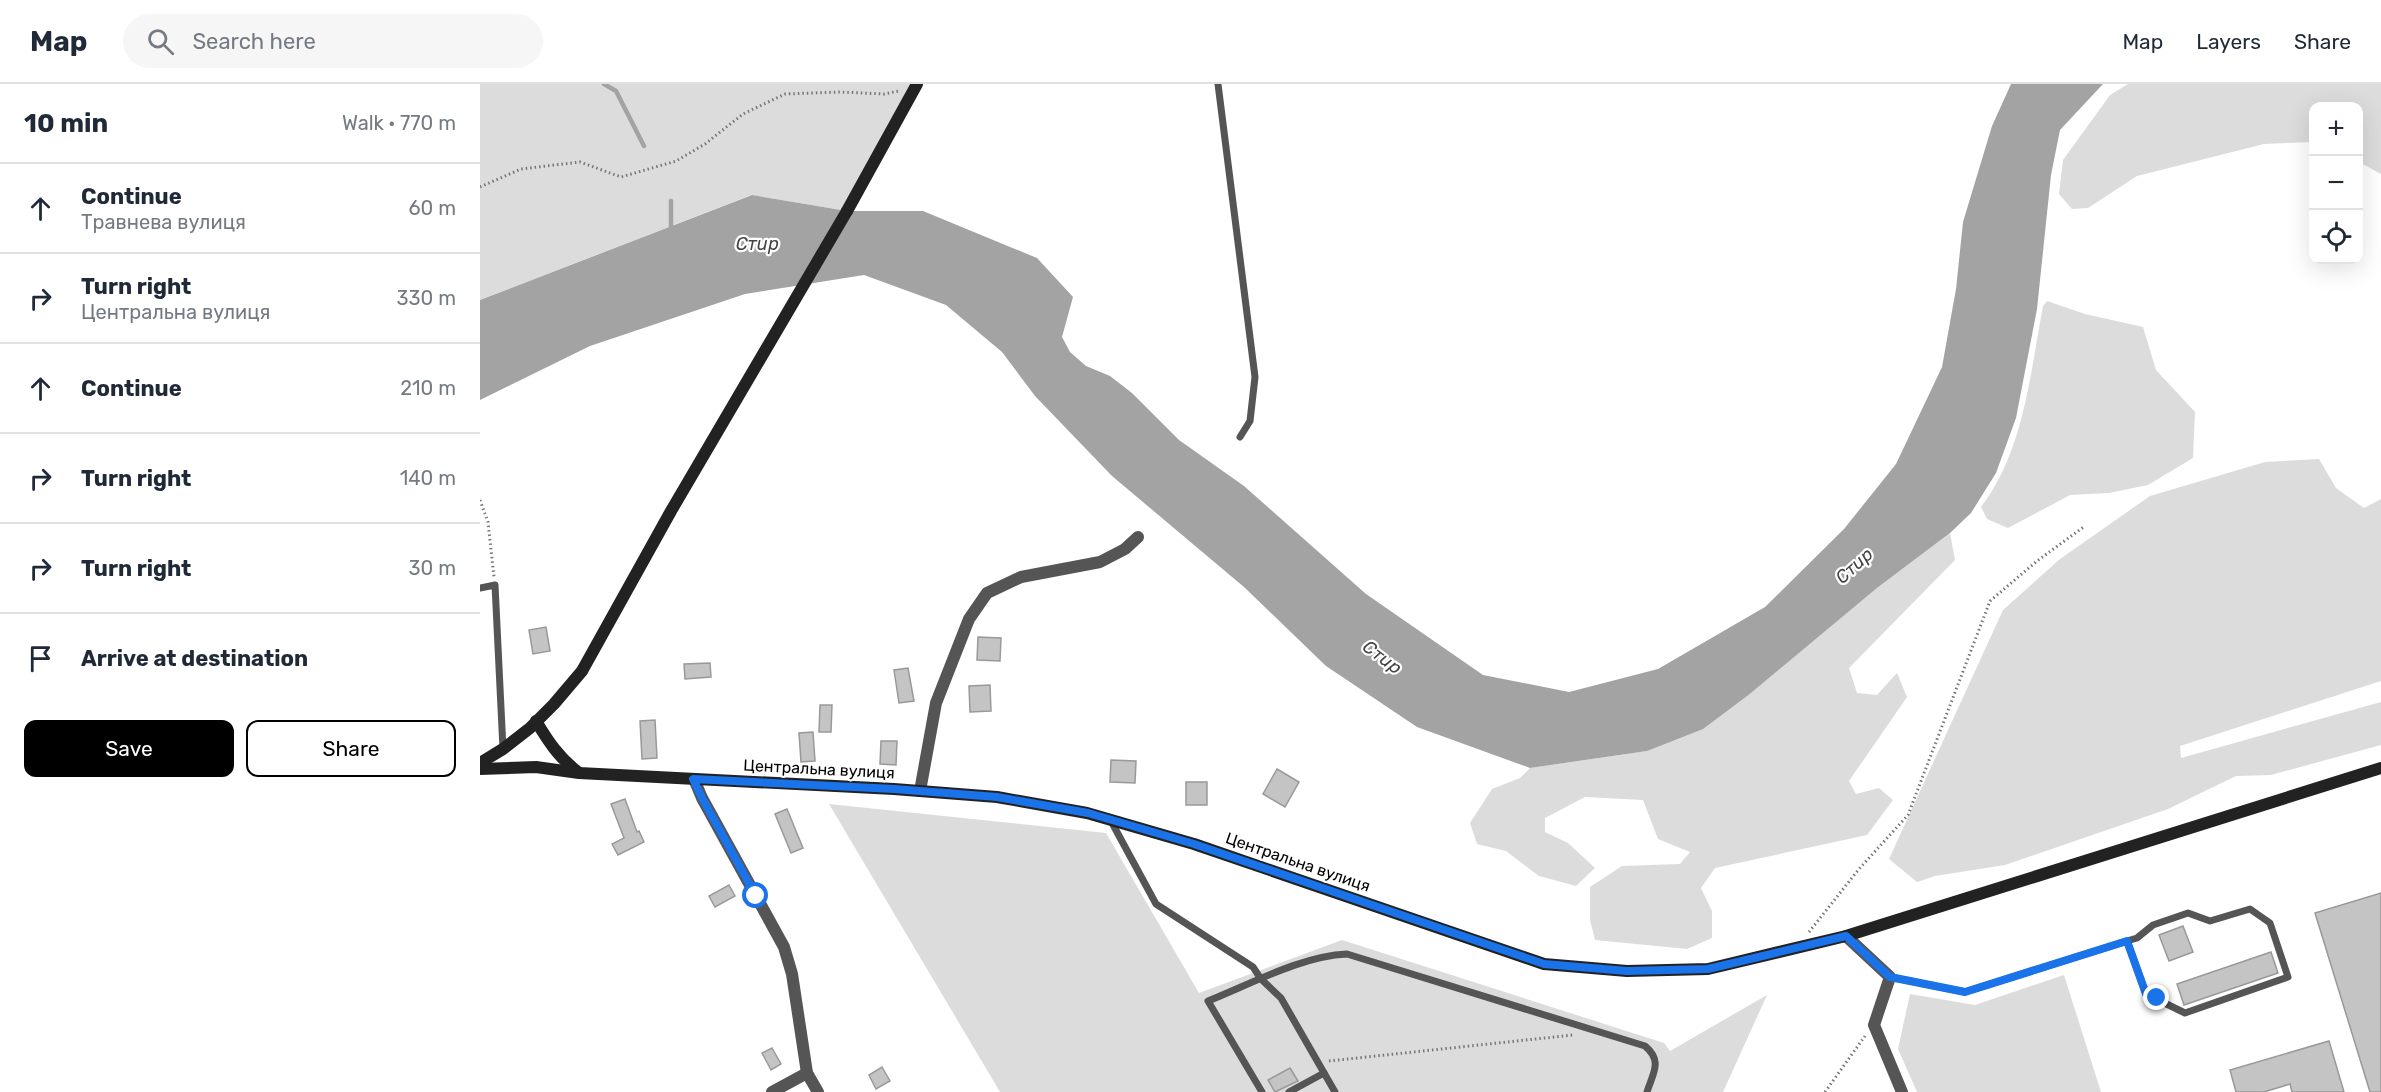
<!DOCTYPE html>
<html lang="en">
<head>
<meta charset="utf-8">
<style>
	:root { --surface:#fff; --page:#f6f6f7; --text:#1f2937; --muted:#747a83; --line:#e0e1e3; --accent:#000 }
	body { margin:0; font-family:Rubik,sans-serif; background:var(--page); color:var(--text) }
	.controls { position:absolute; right:18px; top:18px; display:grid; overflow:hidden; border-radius:12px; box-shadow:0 6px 24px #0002 }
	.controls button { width:54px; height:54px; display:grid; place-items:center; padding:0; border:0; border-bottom:2px solid var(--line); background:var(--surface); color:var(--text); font:30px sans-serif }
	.stop { position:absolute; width:18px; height:18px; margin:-14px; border:4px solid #1a73e8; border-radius:50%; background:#fff }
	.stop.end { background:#1a73e8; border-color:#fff; box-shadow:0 2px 6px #0008 }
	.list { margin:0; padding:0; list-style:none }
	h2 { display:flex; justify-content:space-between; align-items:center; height:78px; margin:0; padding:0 24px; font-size:26px }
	h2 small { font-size:20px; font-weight:400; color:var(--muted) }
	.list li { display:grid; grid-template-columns:39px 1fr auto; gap:18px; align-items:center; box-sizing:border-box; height:90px; padding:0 24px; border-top:2px solid var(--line) }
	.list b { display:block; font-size:22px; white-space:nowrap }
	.list p { margin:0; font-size:20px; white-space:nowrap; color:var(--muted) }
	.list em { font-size:20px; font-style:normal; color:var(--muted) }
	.actions { display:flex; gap:12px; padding:18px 24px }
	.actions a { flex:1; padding:14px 0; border:2px solid var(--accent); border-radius:12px; text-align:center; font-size:21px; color:var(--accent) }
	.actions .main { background:var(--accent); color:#fff }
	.icon { flex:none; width:33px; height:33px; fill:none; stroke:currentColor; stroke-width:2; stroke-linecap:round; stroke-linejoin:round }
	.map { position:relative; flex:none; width:1901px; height:1008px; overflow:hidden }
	header { display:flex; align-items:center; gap:36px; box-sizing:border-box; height:84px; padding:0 30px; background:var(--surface); border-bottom:2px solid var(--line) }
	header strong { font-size:28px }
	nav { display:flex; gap:33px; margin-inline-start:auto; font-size:21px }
	.search { width:420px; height:54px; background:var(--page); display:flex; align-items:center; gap:15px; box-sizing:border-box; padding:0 21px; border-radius:33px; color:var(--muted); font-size:22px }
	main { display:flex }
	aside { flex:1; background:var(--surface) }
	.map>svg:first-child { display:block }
	.green { fill:#dcdcdc }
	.water { fill:#a3a3a3 }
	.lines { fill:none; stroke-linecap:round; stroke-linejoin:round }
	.stream { stroke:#a3a3a3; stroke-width:4.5 }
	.building { fill:#c4c4c4; stroke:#999; stroke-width:1.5 }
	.path { stroke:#777; stroke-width:3; stroke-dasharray:1.5 3; stroke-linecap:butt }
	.lane { stroke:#555; stroke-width:7 }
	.street { stroke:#555; stroke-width:12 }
	.secondary { stroke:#222; stroke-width:12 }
	.secondary-bridge { stroke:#222; stroke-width:12 }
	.route { stroke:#1a73e8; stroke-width:8 }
	.labels { text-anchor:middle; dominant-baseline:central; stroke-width:4.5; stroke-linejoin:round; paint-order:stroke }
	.street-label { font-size:16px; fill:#000; stroke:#fff }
	.water-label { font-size:18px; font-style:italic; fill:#444; stroke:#fff }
</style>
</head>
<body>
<header>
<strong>Map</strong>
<div class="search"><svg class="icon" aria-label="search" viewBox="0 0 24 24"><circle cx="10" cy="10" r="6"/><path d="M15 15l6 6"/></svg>Search here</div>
<nav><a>Map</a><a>Layers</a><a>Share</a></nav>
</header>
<main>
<aside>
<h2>10 min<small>Walk · 770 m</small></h2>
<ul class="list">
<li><svg class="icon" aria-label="ahead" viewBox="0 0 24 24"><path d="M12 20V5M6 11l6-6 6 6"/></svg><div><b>Continue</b><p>Травнева вулиця</p></div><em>60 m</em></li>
<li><svg class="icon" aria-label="right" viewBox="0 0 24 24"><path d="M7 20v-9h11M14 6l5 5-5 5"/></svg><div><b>Turn right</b><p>Центральна вулиця</p></div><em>330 m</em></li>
<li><svg class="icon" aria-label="ahead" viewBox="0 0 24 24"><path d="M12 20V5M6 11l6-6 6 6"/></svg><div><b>Continue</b></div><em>210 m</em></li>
<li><svg class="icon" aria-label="right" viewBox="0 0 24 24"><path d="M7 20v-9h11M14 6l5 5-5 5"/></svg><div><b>Turn right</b></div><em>140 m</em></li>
<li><svg class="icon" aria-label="right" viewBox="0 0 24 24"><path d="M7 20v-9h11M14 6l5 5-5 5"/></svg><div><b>Turn right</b></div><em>30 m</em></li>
<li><svg class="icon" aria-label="arrive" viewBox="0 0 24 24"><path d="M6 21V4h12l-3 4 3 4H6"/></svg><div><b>Arrive at destination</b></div></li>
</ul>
<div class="actions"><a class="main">Save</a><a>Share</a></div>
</aside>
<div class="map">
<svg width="1901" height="1008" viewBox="0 0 1901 1008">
	<rect width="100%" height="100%" fill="#fff"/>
	<g class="green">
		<polygon points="0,0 437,0 367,127 271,111 0,216"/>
		<polygon points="1648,0 1901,0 1901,90 1879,78 1878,22 1834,22 1833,58 1784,60 1657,92 1608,124 1592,125 1579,110 1583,76 1630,11"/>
		<path d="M 1567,217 L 1605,230 L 1663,243 L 1676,286 L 1715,328 L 1713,374 L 1668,401 L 1629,409 L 1590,411 L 1528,444 L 1507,435 L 1501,423 C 1544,367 1550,290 1563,222 Z"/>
		<polygon points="1839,375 1856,404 1884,424 1901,415 1901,597 1700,662 1701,674 1901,618 1901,661 1791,691 1756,692 1688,725 1525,781 1455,792 1437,798 1409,775 1523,526 1580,475 1670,412 1785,378"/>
		<polygon points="1470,449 1475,476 1369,584 1377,609 1397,611 1417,589 1427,613 1369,697 1376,710 1399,704 1413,716 1387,751 1235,784 1221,804 1232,827 1232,854 1207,865 1115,856 1110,836 1110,803 1142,782 1200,780 1210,768 1178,755 1163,716 1105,713 1065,734 1065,748 1088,759 1115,784 1096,802 1059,792 1026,767 997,760 990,739 1012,705 1040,694 1050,684 1167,667 1271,609 1397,504"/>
		<polygon points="349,720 626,749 719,909 862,856 1184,959 1190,967 1287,911 1243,1008 520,1008"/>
		<polygon points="1584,891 1621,1008 1437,1008 1418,965 1430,910 1495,921"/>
	</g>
	<polygon class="water" points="1531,0 1623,0 1580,46 1571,91 1557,225 1536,334 1516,389 1491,429 1470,449 1397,504 1271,609 1223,645 1167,667 1050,684 937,643 846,582 764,503 632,392 555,312 522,268 466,221 384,191 265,210 110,262 0,316 0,216 272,111 367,127 443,127 557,174 593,213 582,253 590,268 606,282 630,292 652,309 699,356 764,402 886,510 1003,591 1089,608 1178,585 1285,523 1364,445 1416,380 1462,283 1476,205 1483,138 1512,42"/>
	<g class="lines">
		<g class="stream">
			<polyline points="124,0 136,7 164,62"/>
			<polyline points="191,117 191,147"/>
		</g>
	</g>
	<g class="building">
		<polygon points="66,543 70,567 53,570 49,546"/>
		<polygon points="498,553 521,554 520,577 497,576"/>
		<polygon points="230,579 231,593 205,595 204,580"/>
		<polygon points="428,584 434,617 419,619 414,586"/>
		<polygon points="510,601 511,627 490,628 489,602"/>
		<polygon points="340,621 352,621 351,648 339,648"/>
		<polygon points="175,636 177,674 162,675 160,637"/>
		<polygon points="333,648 335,677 321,678 319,649"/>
		<polygon points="401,657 417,657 416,681 400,680"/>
		<polygon points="631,676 656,677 655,699 630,698"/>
		<polygon points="797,685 819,698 805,723 783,710"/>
		<rect x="706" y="698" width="21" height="23"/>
		<polygon points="145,715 157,748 159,747 164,758 138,771 132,760 144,754 131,720"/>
		<polygon points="307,725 323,764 311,769 295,730"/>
		<polygon points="249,801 255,812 235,823 229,812"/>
		<polygon points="1901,809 1901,1008 1890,1008 1835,829"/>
		<polygon points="1703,842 1713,868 1689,877 1679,851"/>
		<polygon points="1791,868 1798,889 1704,921 1697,900"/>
		<polygon points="1849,957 1864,1008 1812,1008 1810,1000 1784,1008 1756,1008 1750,986"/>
		<polygon points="292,964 301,980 291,986 282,969"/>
		<polygon points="402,983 410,997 396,1005 389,991"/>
		<polygon points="810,984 818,997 795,1008 788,996"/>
	</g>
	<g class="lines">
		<g class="path">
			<polyline points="0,103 41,85 100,78 141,93 196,77 225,60 263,30 305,10 360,8 404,10 419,7"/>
			<polyline points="0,416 8,438 14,493"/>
			<polyline points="1329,848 1379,785 1428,731 1510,517 1557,477 1605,442"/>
			<polyline points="849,977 1093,951"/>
			<polyline points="1345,1008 1385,952"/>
		</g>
		<g class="lane">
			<polyline points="738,0 775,293 770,337 760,353"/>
			<polyline points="0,504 15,501 23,665"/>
			<polyline points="631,737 676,820 773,883 781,895 801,914 855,1008"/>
			<polyline points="1410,893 1485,908 1647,857 1666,910 1705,929 1808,893 1790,839 1770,825 1730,837 1708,829 1673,841 1657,854 1647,857"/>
			<path d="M 782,1008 L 728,917 C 771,900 821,872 867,870 L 1165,962 C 1183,977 1173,989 1167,1008"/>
			<polyline points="809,1008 844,989"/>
		</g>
		<g class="street">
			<polyline points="214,695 222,714 304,863 312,890 327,989 338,1008"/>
			<polyline points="440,707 456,619 489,535 507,509 541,493 620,478 645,465 658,453"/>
			<polyline points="1366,852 1410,893 1394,941 1422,1008"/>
			<polyline points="292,1008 327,989"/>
		</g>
		<g class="secondary">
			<path d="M 56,637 C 68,657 79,674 98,688"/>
			<polyline points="0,679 23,665 50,644 74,620 102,587 191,427 367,127"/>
			<polyline points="0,685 56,683 99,689 414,705 517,713 607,729 714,760 1064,880 1147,887 1228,885 1366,852 1901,684"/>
		</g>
		<polyline class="secondary-bridge" points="367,127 437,0"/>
	</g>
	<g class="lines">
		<polyline class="route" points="276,812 222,714 213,695 414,705 517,713 608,729 714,760 1064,880 1147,887 1228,885 1366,852 1410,893 1485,908 1647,857 1666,910 1677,914"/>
	</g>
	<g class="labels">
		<g class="street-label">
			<text transform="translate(339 685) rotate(3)">Центральна вулиця</text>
			<text transform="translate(818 778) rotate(19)">Центральна вулиця</text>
		</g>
		<g class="water-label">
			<text x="277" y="160">Стир</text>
			<text transform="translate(1374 482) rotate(-42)">Стир</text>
			<text transform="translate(902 573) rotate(37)">Стир</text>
		</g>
	</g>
</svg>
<div class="controls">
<button>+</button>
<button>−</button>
<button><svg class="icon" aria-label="locate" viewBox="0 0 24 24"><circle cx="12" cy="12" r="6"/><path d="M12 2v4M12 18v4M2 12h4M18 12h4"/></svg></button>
</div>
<div class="stop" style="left:276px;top:812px"></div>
<div class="stop end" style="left:1677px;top:914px"></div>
</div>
</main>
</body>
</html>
